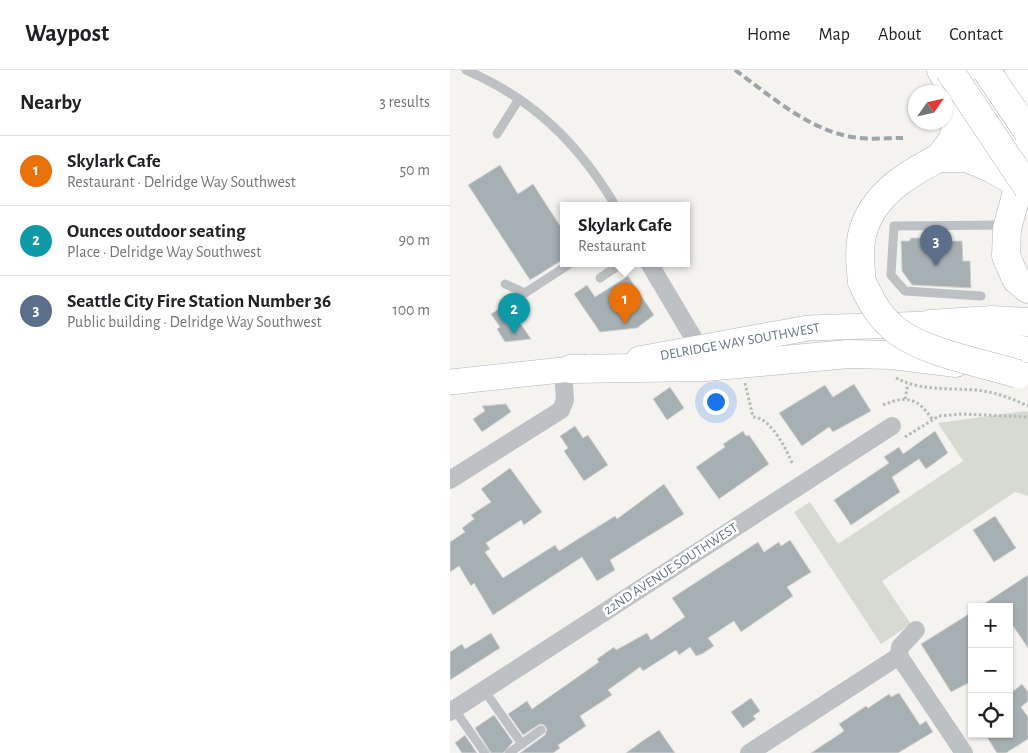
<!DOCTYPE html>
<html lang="en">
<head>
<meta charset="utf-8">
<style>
	:root { --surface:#fff; --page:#f2f2f2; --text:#202124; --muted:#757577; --line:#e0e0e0; --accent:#da402a }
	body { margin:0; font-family:"Alegreya Sans",sans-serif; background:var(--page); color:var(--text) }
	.controls { position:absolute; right:15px; bottom:15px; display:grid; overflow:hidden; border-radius:0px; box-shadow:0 1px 4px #0004 }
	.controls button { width:45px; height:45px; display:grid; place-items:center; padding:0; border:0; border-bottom:1px solid var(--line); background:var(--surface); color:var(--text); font:25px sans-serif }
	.compass { position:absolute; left:458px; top:15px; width:45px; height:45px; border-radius:50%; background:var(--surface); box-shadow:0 1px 4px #0004; rotate:56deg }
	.you { position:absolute; left:265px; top:331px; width:18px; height:18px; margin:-12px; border:4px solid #fff; border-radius:50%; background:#1a73e8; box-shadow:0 0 0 8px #1a73e833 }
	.badge { display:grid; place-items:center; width:32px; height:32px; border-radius:50%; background:var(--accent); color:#fff; font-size:16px; font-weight:700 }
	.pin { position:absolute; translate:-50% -41px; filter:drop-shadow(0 1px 2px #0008) }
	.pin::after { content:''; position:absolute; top:26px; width:18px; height:15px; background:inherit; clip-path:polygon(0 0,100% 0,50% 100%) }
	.popup { position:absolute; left:110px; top:132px; width:130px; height:65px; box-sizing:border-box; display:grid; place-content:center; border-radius:0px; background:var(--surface); filter:drop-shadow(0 1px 4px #0005); font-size:16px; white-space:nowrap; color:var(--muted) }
	.popup b { font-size:19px; color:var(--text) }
	.popup::after { content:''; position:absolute; left:50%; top:100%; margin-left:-10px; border:10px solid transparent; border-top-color:var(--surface) }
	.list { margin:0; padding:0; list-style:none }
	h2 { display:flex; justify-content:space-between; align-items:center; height:65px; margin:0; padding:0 20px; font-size:21px }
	h2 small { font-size:16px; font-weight:400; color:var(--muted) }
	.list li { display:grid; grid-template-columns:32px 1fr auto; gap:15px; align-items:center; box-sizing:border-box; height:70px; padding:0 20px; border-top:1px solid var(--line) }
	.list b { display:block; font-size:19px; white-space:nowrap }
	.list p { margin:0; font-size:16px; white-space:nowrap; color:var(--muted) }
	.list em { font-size:16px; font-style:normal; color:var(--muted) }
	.icon { flex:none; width:28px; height:28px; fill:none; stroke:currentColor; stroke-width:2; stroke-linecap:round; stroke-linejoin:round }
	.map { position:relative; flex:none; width:578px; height:683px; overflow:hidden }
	header { display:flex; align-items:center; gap:30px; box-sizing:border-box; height:70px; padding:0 25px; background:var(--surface); border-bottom:1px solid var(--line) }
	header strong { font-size:24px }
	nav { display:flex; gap:28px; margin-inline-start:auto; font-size:18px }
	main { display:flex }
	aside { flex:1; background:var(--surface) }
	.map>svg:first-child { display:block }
	.green { fill:#d6dad1 }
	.building { fill:#a6afb2; stroke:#d5d4d2 }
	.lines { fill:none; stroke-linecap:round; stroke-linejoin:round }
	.secondary-casing { stroke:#afb5b8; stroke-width:26 }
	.primary-casing { stroke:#b0b5b8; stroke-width:29 }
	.highway-casing { stroke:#b0b4b6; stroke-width:29 }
	.path { stroke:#b7babc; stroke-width:3; stroke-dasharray:2.5 2.5; stroke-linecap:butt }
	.lane { stroke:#bdc1c4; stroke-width:9 }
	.street { stroke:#bdc1c4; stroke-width:18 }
	.secondary { stroke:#fff; stroke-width:25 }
	.primary { stroke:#fff; stroke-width:28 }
	.highway { stroke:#fff; stroke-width:28 }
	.rail { stroke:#9ea5a9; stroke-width:4; stroke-dasharray:8 4; stroke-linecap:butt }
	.highway-bridge-casing { stroke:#b0b4b6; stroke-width:29; stroke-linecap:butt }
	.highway-bridge { stroke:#fff; stroke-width:28 }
	.labels { text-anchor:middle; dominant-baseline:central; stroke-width:5; stroke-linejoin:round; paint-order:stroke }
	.street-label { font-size:14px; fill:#64767f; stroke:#fff }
</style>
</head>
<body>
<header>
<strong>Waypost</strong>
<nav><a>Home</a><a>Map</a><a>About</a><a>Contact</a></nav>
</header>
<main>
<aside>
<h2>Nearby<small>3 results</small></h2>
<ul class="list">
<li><span class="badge" style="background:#e8710a">1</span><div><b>Skylark Cafe</b><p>Restaurant · Delridge Way Southwest</p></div><em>50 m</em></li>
<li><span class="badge" style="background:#0f9aa8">2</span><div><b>Ounces outdoor seating</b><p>Place · Delridge Way Southwest</p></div><em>90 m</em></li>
<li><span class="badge" style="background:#5c6f8a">3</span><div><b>Seattle City Fire Station Number 36</b><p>Public building · Delridge Way Southwest</p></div><em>100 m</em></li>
</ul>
</aside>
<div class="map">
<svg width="578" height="683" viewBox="0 0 578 683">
	<rect width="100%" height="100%" fill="#f4f3f0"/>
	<polygon class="green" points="576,341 578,342 578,426 565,422 432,511 461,554 431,574 344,442 360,432 388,474 513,391 488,353"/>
	<g class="building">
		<polygon points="50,95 68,124 83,114 114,162 114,189 80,210 18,115"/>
		<polygon points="461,168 501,168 501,171 512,171 513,191 520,191 521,218 462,215 452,201 451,171 459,171"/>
		<polygon points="178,206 204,245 187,258 150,262 124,224 137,215 145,227"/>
		<polygon points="61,231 70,244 66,247 81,269 55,272 47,259 50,257 41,244"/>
		<polygon points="404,314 421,341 383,362 379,357 352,376 329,343 375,315 383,327"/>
		<polygon points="220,317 234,338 217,350 203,329"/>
		<polygon points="56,334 61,342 32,362 23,349 35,341 32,336"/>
		<polygon points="125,356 133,368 138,365 158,395 134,411 114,381 118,378 110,366"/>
		<polygon points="293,361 296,366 299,365 319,394 269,429 246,397 275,377 273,374"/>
		<polygon points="485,361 498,383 476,399 469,389 442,407 450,422 401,455 384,430 439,393 434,387 449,377 453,384"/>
		<polygon points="60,398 92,442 74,455 71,450 36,473 40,479 35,482 53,508 105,475 109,481 165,446 167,449 214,414 234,444 160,490 165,500 147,511 132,487 43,545 24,513 21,516 9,496 0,502 0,472 15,462 12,458 24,449 21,445 41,432 31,419"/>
		<polygon points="545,446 566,478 544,492 523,460"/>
		<polygon points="340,470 361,502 337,517 343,526 291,562 284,551 258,568 264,576 252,584 246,586 240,577 229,585 226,580 193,601 190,597 158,620 162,625 130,646 136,656 108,675 110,678 103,683 70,683 95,665 97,659 94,655 90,654 73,665 58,644 77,631 82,639 149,592 147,589 164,577 166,580 197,563 201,570 235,547 222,528 308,472 314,482 329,472 331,476"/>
		<polygon points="578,505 578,578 559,550 559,537 529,537"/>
		<polygon points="522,542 522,611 501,622 471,574"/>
		<polygon points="41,563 50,578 0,610 0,582 12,574 15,579"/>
		<polygon points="572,614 578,622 578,631 571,637 578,647 578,669 556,683 547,683 535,664 559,664 559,621 561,623"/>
		<polygon points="449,623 470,655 476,651 483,662 448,683 361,683 394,661 389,654 416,636 418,638 439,624 441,627"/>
		<polygon points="301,628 310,641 303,646 306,649 293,658 281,642"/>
		<polygon points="44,645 63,672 53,683 41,683 25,658"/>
		<polygon points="209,660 225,683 176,683 191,672"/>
		<polygon points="15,665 27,683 12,683 5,673"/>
	</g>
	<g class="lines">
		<defs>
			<g id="secondary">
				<polyline points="189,289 358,258 480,254 578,280"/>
				<polyline points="0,312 140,297"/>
			</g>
			<polyline id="primary" points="517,0 569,74 578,79"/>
			<g id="highway">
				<polyline points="568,5 569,114 557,159 556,186 566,209 578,219"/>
				<path d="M 489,88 C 493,82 500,75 503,68 C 511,47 503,19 491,0"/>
				<polyline points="489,88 517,88 541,98 569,114"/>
				<path d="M 412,212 C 410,194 408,172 415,155 C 429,118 467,99 500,82 C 512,76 525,67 539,67 C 549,66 559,71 569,74"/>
				<polyline points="480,254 542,250 578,252"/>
				<polyline points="121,299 255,297 399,284 442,285 506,293"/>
			</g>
		</defs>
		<use href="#secondary" class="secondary-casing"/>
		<use href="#primary" class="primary-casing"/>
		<use href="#highway" class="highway-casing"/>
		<g class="path">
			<path d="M 446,308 C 470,321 499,318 526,320 C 545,322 561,328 578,336"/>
			<path d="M 295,313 L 303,347 C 321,347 337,381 343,395"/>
			<polyline points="455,329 458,314"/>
			<path d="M 433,335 C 456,325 468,328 482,349"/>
			<polyline points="455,367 489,346 512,344 578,347"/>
		</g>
		<g class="lane">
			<path d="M 16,0 C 83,29 128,73 165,135"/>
			<polyline points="47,64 69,29"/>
			<polyline points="150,208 172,193"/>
			<polyline points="55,214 75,223 121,193"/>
			<polyline points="531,226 455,221 441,205 444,156 555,155"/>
			<polyline points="34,620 72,674"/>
			<polyline points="4,639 35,683"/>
			<polyline points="59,683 91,660"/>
		</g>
		<g class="street">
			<polyline points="199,193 250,279"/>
			<polyline points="0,410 111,340 115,330 113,301"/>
			<polyline points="449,586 514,683"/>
			<polyline points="0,642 442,356"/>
			<polyline points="299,683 449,586 450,577 466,560"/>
		</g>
		<use href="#secondary" class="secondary"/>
		<use href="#primary" class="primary"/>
		<use href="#highway" class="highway"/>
		<path class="rail" d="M 285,0 C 321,26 357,59 402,67 C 419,70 436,68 453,68"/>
		<defs>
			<g id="highway-bridge">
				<polyline points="499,0 578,118"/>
				<polyline points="536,0 578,62"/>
				<path d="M 412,212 C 419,227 426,242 439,254 C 466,282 530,292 568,304"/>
			</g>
		</defs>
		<use href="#highway-bridge" class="highway-bridge-casing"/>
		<use href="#highway-bridge" class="highway-bridge"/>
	</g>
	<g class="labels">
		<g class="street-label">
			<text transform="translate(290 272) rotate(-10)">DELRIDGE WAY SOUTHWEST</text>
			<text transform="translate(221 499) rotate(-33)">22ND AVENUE SOUTHWEST</text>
		</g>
	</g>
</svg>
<div class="controls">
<button>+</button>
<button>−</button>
<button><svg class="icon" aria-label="locate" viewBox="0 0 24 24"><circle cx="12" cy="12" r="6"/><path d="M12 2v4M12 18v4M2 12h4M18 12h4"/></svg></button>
</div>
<svg class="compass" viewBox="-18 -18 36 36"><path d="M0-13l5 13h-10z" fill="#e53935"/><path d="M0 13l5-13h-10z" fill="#757577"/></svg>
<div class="you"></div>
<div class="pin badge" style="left:175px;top:254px;background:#e8710a">1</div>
<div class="popup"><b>Skylark Cafe</b>Restaurant</div>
<div class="pin badge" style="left:64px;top:264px;background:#0f9aa8">2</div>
<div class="pin badge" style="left:486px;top:196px;background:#5c6f8a">3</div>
</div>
</main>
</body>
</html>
